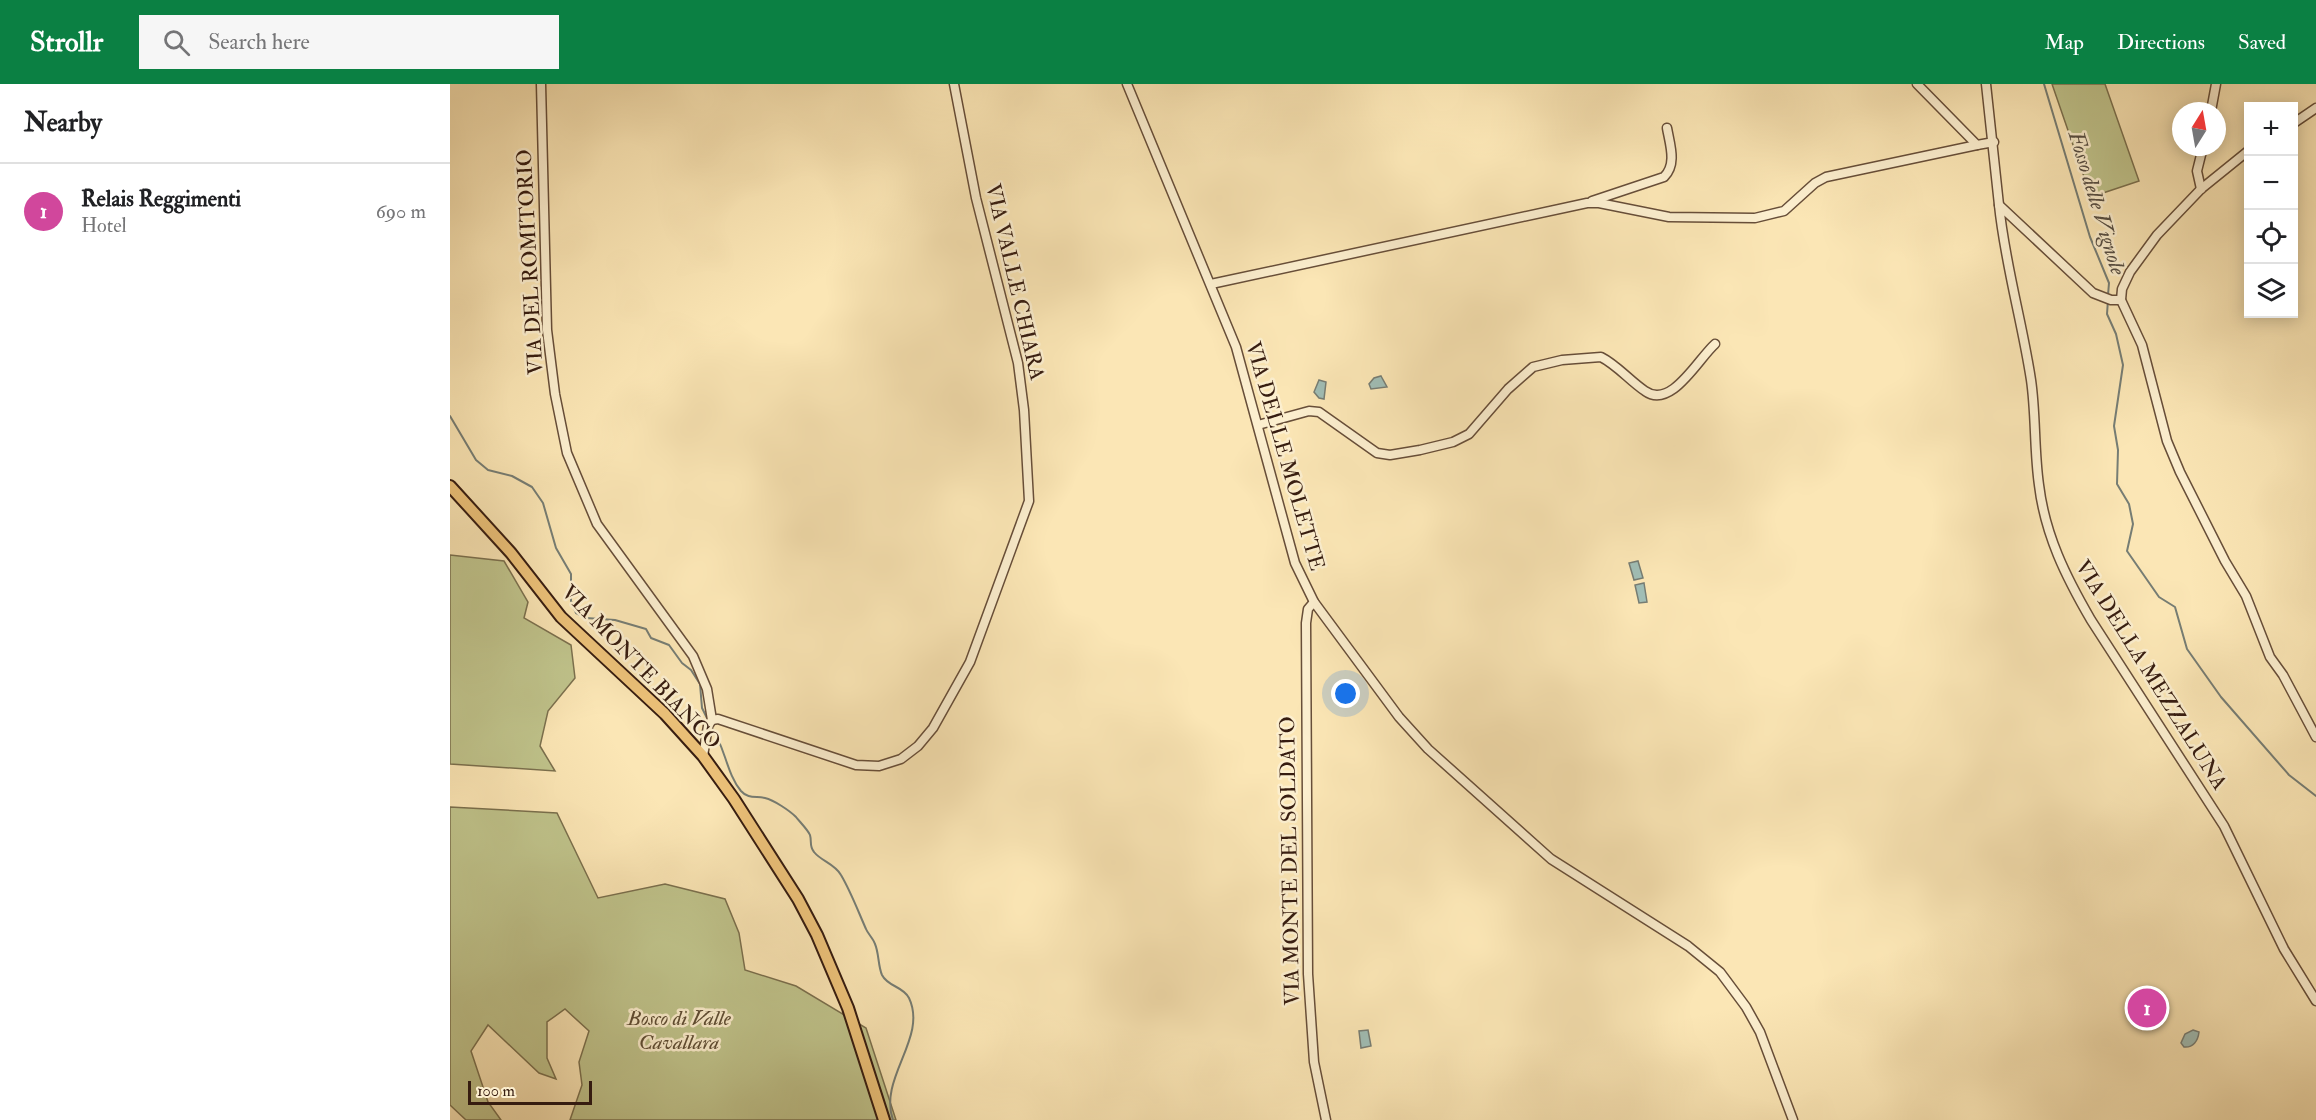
<!DOCTYPE html>
<html lang="en">
<head>
<meta charset="utf-8">
<style>
	:root { --surface:#fff; --page:#f6f6f6; --text:#202124; --muted:#757577; --line:#e0e0e0; --accent:#0b8043 }
	body { margin:0; font-family:"IM FELL Double Pica",serif; background:var(--page); color:var(--text) }
	.controls { position:absolute; right:18px; top:18px; display:grid; overflow:hidden; border-radius:0px; box-shadow:0 3px 15px #0003 }
	.controls button { width:54px; height:54px; display:grid; place-items:center; padding:0; border:0; border-bottom:2px solid var(--line); background:var(--surface); color:var(--text); font:30px sans-serif }
	.compass { position:absolute; left:1722px; top:18px; width:54px; height:54px; border-radius:50%; background:var(--surface); box-shadow:0 3px 15px #0003; rotate:11deg }
	.scale { position:absolute; left:18px; bottom:15px; width:124px; box-sizing:border-box; padding-left:6px; border:3px solid #361c10; border-top:0; font-size:16px; line-height:21px; white-space:nowrap; color:#361c10; -webkit-text-stroke:4px #fcefcf; paint-order:stroke }
	.you { position:absolute; left:896px; top:610px; width:21px; height:21px; margin:-15px; border:4px solid #fff; border-radius:50%; background:#1a73e8; box-shadow:0 0 0 9px #1a73e833 }
	.badge { display:grid; place-items:center; width:39px; height:39px; border-radius:50%; background:var(--accent); color:#fff; font-size:20px; font-weight:700 }
	.pin { position:absolute; translate:-50% -50%; border:3px solid #fff; box-shadow:0 2px 6px #0006 }
	.list { margin:0; padding:0; list-style:none }
	h2 { display:flex; justify-content:space-between; align-items:center; height:78px; margin:0; padding:0 24px; font-size:26px }
	h2 small { font-size:20px; font-weight:400; color:var(--muted) }
	.list li { display:grid; grid-template-columns:39px 1fr auto; gap:18px; align-items:center; box-sizing:border-box; height:96px; padding:0 24px; border-top:2px solid var(--line) }
	.list b { display:block; font-size:22px; white-space:nowrap }
	.list p { margin:0; font-size:20px; white-space:nowrap; color:var(--muted) }
	.list em { font-size:20px; font-style:normal; color:var(--muted) }
	.icon { flex:none; width:33px; height:33px; fill:none; stroke:currentColor; stroke-width:2; stroke-linecap:round; stroke-linejoin:round }
	.map { position:relative; flex:none; width:1866px; height:1036px; overflow:hidden }
	header { display:flex; align-items:center; gap:36px; box-sizing:border-box; height:84px; padding:0 30px; background:var(--accent); color:#fff }
	header strong { font-size:28px }
	nav { display:flex; gap:33px; margin-inline-start:auto; font-size:21px }
	.search { width:420px; height:54px; background:var(--page); display:flex; align-items:center; gap:15px; box-sizing:border-box; padding:0 21px; border-radius:0px; color:var(--muted); font-size:22px }
	main { display:flex }
	aside { flex:1; background:var(--surface) }
	.map>svg:first-child { display:block }
	.green { fill:#c0c48c; stroke:#7b704e; stroke-width:1.5 }
	.water { fill:#a0beb6; stroke:#767d74; stroke-width:1.5 }
	.lines { fill:none; stroke-linecap:round; stroke-linejoin:round }
	.stream { stroke:#767d74; stroke-width:2 }
	.minor-casing { stroke:#674e39; stroke-width:11 }
	.major-casing { stroke:#361c10; stroke-width:14 }
	.minor { stroke:#fcefcf; stroke-width:8 }
	.major { stroke:#eec37a; stroke-width:10 }
	.labels { text-anchor:middle; dominant-baseline:central; stroke-width:5; stroke-linejoin:round; paint-order:stroke }
	.street-label { font-size:21px; fill:#361c10; stroke:#fcefcf }
	.park-label { font-size:21px; font-style:italic; fill:#5f4e35; stroke:#fcefcf }
	.water-label { font-size:22px; font-style:italic; fill:#564d42; stroke:#fcefcf }
</style>
</head>
<body>
<header>
<strong>Strollr</strong>
<div class="search"><svg class="icon" aria-label="search" viewBox="0 0 24 24"><circle cx="10" cy="10" r="6"/><path d="M15 15l6 6"/></svg>Search here</div>
<nav><a>Map</a><a>Directions</a><a>Saved</a></nav>
</header>
<main>
<aside>
<h2>Nearby<small></small></h2>
<ul class="list">
<li><span class="badge" style="background:#d1479c">1</span><div><b>Relais Reggimenti</b><p>Hotel</p></div><em>690 m</em></li>
</ul>
</aside>
<div class="map">
<svg width="1866" height="1036" viewBox="0 0 1866 1036">
	<rect width="100%" height="100%" fill="#fbe6b5"/>
	<filter id="stains"><feTurbulence type="fractalNoise" baseFrequency=".00333" numOctaves="4"/><feColorMatrix values="0 0 0 0 .2 0 0 0 0 .09 0 0 0 0 .02 0 0 0 .5 -.17"/></filter>
	<radialGradient id="worn" r=".72"><stop offset=".6" stop-color="#630" stop-opacity="0"/><stop offset="1" stop-color="#630" stop-opacity=".3"/></radialGradient>
	<g class="green">
		<polygon points="1602,0 1655,0 1689,97 1641,113"/>
		<polygon points="0,471 54,477 78,518 74,534 121,561 125,594 98,627 90,662 105,687 0,680"/>
		<polygon points="0,723 107,729 148,814 215,800 275,815 289,849 295,886 346,902 416,944 446,1036 120,1036 132,1001 129,978 139,947 115,925 97,938 97,974 106,995 89,989 38,941 21,967 38,1018 51,1036 16,1036 0,1021"/>
	</g>
	<g class="water">
		<polygon points="931,292 937,303 921,305 919,300 924,294"/>
		<polygon points="869,296 876,298 874,315 869,314 864,308"/>
		<polygon points="1188,477 1193,494 1184,496 1179,479"/>
		<polygon points="1194,499 1197,518 1189,519 1185,501"/>
		<polygon points="918,946 921,962 911,964 909,947"/>
		<path d="M 1743,946 L 1749,948 C 1748,957 1743,964 1734,963 L 1731,959 L 1735,950 Z"/>
	</g>
	<g class="lines">
		<g class="stream">
			<polyline points="1594,0 1640,153 1659,199 1658,211"/>
			<polyline points="1658,216 1657,230 1666,250 1673,281 1664,342 1668,366 1667,400 1679,420 1683,440 1677,467 1709,513 1725,523 1737,565 1771,613 1839,691 1866,712"/>
			<polyline points="0,332 26,376 38,386 62,392 82,403 93,419 106,464 121,490 121,517 126,529 136,534 165,536 196,545 201,554 219,561 232,579 241,586 250,600 252,624 258,636"/>
			<path d="M 260,641 C 275,661 276,689 291,707 C 298,715 306,712 315,714 C 324,716 340,727 346,733 C 349,737 358,746 360,751 C 362,758 359,762 364,768 C 371,777 385,780 391,791 C 401,808 408,827 416,845 C 418,850 423,854 425,860 C 429,869 428,882 432,891 C 438,903 453,902 459,914 C 478,954 428,994 443,1036"/>
		</g>
		<defs>
			<g id="minor">
				<polyline points="91,0 97,246 105,310 117,369 147,440 243,572 257,605 262,636"/>
				<polyline points="677,0 786,263 845,479 864,518 949,633 978,665 1101,775 1238,862 1270,888 1296,923 1310,948 1343,1036"/>
				<polyline points="1467,0 1527,61 1544,58"/>
				<polyline points="1536,0 1549,121"/>
				<polyline points="1761,27 1766,0"/>
				<polyline points="1844,39 1866,24"/>
				<polyline points="1798,67 1751,105 1707,151 1680,188 1672,205 1671,216 1692,261 1717,357 1730,388 1775,477 1796,512 1820,573 1833,591 1866,653"/>
				<polyline points="1751,105 1747,87 1753,63"/>
				<path d="M 1142,117 L 1214,93 C 1227,80 1220,61 1217,44"/>
				<polyline points="761,200 1137,119 1149,119 1219,133 1305,134 1334,127 1365,99 1376,93 1527,61"/>
				<path d="M 1671,216 L 1661,216 L 1643,209 L 1549,121 C 1555,180 1572,237 1581,296 C 1586,330 1584,366 1589,401 C 1595,451 1616,493 1641,536 L 1774,742 L 1834,865 L 1866,917"/>
				<path d="M 808,341 L 859,327 L 869,328 L 927,369 L 940,371 L 970,366 L 1003,358 L 1019,350 L 1058,305 L 1083,283 L 1112,276 L 1151,273 C 1167,281 1180,297 1195,307 C 1221,326 1248,275 1265,260"/>
				<polyline points="864,518 858,525 856,539 858,890 864,978 876,1036"/>
				<polyline points="253,672 258,642 262,636 268,635 406,681 429,682 451,675 468,662 483,644 520,578 579,417 574,326 568,279 526,114 504,0"/>
			</g>
			<polyline id="major" points="0,402 61,469 111,533 215,630 253,672 284,715 348,815 367,851 398,924 434,1036"/>
		</defs>
		<use href="#minor" class="minor-casing"/>
		<use href="#major" class="major-casing"/>
		<use href="#minor" class="minor"/>
		<use href="#major" class="major"/>
	</g>
	<g class="labels">
		<g class="street-label">
			<text transform="translate(80 178) rotate(-93)">VIA DEL ROMITORIO</text>
			<text transform="translate(565 198) rotate(77)">VIA VALLE CHIARA</text>
			<text transform="translate(835 372) rotate(74)">VIA DELLE MOLETTE</text>
			<text transform="translate(191 583) rotate(46)">VIA MONTE BIANCO</text>
			<text transform="translate(1701 591) rotate(58)">VIA DELLA MEZZALUNA</text>
			<text transform="translate(840 777) rotate(-91)">VIA MONTE DEL SOLDATO</text>
		</g>
		<g class="park-label">
			<text x="229" y="934">Bosco di Valle<tspan x="229" dy="24">Cavallara</tspan></text>
		</g>
		<g class="water-label">
			<text transform="translate(1647 119) rotate(73)">Fosso delle Vignole</text>
		</g>
	</g>
	<rect width="100%" height="100%" filter="url(#stains)"/>
	<rect width="100%" height="100%" fill="url(#worn)"/>
</svg>
<div class="controls">
<button>+</button>
<button>−</button>
<button><svg class="icon" aria-label="locate" viewBox="0 0 24 24"><circle cx="12" cy="12" r="6"/><path d="M12 2v4M12 18v4M2 12h4M18 12h4"/></svg></button>
<button><svg class="icon" aria-label="layers" viewBox="0 0 24 24"><path d="M12 4l9 5-9 5-9-5zM3 14l9 5 9-5"/></svg></button>
</div>
<svg class="compass" viewBox="-18 -18 36 36"><path d="M0-13l5 13h-10z" fill="#e53935"/><path d="M0 13l5-13h-10z" fill="#757577"/></svg>
<div class="scale">100 m</div>
<div class="you"></div>
<div class="pin badge" style="left:1697px;top:924px;background:#d1479c">1</div>
</div>
</main>
</body>
</html>
